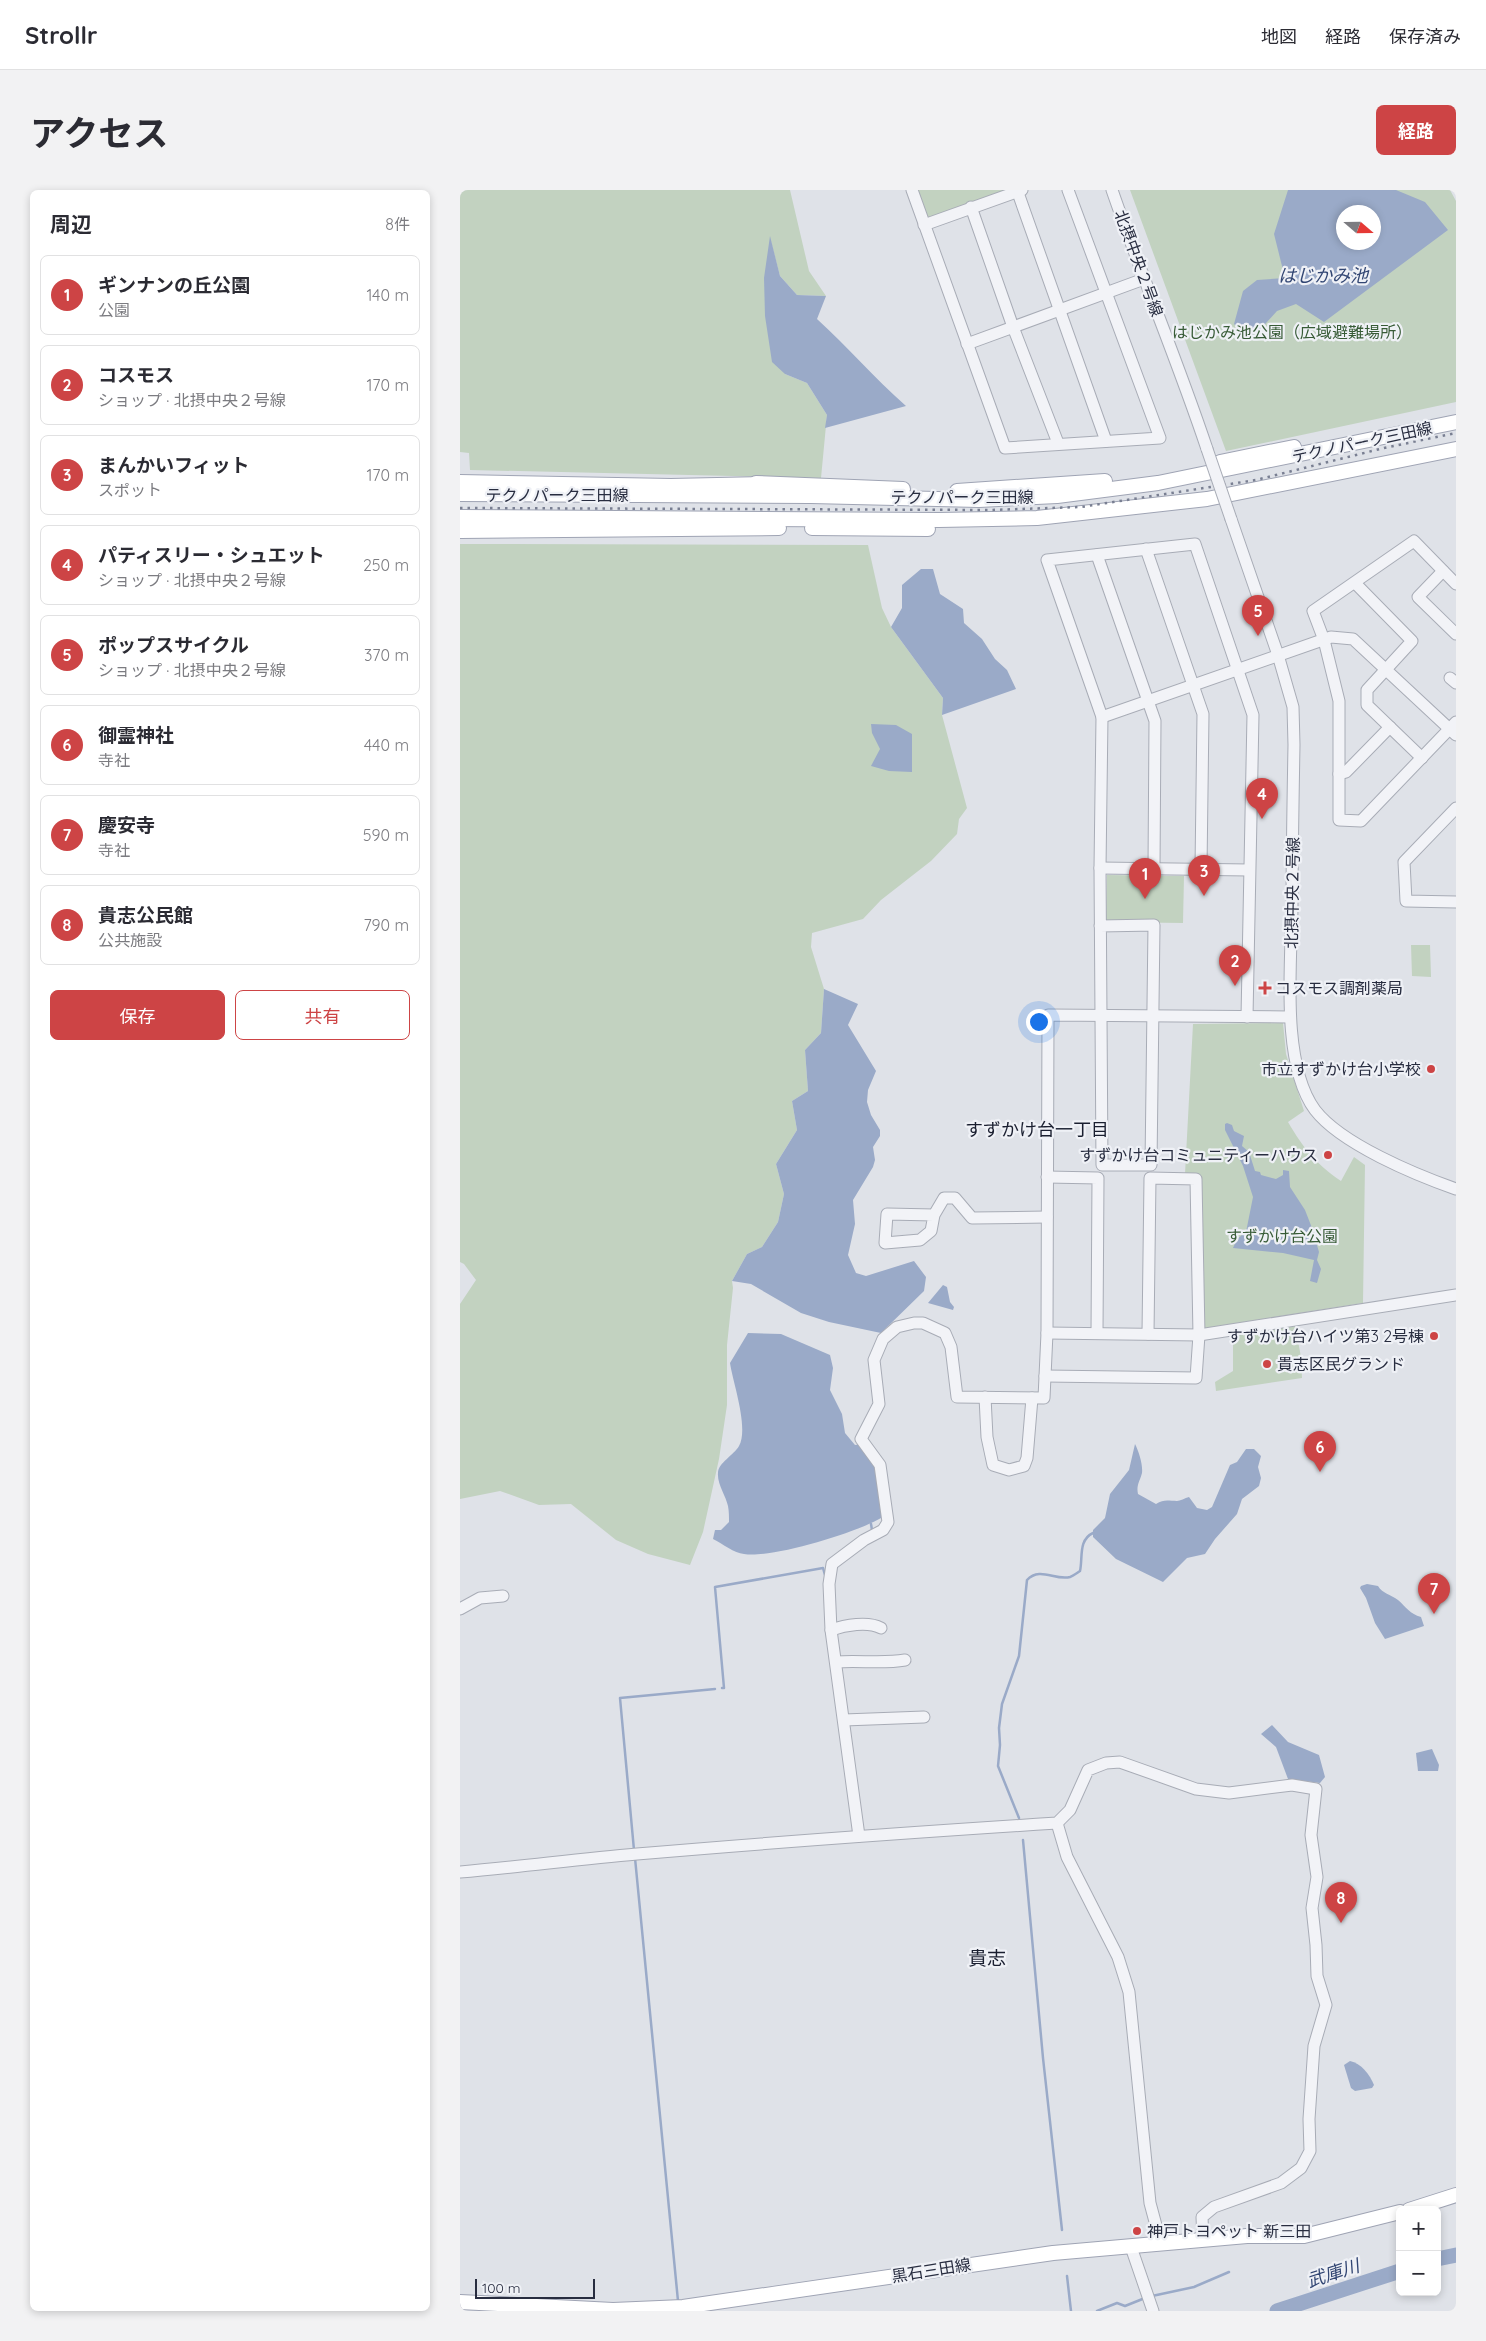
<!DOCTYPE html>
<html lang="ja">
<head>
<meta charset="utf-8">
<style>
	:root { --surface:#fff; --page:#f2f2f3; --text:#2b2b33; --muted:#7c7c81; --line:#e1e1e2; --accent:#cd4445 }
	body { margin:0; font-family:Quicksand,"Noto Sans JP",sans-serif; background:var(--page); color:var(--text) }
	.controls { position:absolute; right:15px; bottom:15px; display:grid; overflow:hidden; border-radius:8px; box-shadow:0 2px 8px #0003 }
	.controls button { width:45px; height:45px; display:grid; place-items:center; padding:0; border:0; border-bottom:1px solid var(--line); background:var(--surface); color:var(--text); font:25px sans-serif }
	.compass { position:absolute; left:876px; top:15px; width:45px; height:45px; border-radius:50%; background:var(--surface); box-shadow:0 2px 8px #0003; rotate:110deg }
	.scale { position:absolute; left:15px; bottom:12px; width:120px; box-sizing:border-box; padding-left:5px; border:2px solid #282d40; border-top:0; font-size:14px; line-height:18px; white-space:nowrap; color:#282d40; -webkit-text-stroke:4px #eff1f6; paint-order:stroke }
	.you { position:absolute; left:578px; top:831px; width:18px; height:18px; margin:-12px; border:4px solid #fff; border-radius:50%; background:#1a73e8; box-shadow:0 0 0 8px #1a73e833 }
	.badge { display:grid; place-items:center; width:32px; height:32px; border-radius:50%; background:var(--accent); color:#fff; font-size:16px; font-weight:700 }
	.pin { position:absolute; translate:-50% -41px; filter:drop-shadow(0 1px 2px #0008) }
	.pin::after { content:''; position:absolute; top:26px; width:18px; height:15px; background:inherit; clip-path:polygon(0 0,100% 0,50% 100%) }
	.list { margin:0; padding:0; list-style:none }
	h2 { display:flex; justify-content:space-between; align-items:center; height:65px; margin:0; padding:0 20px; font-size:21px }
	h2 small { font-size:16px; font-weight:400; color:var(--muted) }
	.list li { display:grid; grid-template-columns:32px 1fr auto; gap:15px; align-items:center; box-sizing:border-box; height:80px; margin:0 10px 10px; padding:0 10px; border:1px solid var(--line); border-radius:8px }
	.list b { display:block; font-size:19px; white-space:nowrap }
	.list p { margin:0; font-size:16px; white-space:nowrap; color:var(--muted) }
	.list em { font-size:16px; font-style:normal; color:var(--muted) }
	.actions { display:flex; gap:10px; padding:15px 20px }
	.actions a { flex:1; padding:11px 0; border:1px solid var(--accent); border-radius:8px; text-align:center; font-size:18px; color:var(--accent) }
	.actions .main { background:var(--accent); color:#fff }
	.map { position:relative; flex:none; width:996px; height:2121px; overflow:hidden; border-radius:8px }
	header { display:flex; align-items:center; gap:30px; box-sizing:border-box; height:70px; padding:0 25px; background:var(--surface); border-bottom:1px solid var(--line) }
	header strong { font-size:24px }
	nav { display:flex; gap:28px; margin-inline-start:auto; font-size:18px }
	.intro { display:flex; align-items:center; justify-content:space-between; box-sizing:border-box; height:120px; padding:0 30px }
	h1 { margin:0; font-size:35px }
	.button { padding:12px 22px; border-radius:8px; background:var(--accent); color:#fff; font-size:18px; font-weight:700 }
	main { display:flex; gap:30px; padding:0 30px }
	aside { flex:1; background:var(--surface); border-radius:8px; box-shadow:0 2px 8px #0003 }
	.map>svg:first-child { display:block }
	.green { fill:#c2d2c0; fill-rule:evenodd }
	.water { fill:#9aaac8; fill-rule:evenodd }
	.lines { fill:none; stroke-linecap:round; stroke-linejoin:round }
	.stream { stroke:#9aaac8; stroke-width:2.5 }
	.river { stroke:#9aaac8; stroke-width:15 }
	.minor-casing { stroke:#a8acb6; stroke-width:13 }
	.major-casing { stroke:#9fa4b4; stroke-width:16 }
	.minor { stroke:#f2f3f7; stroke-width:11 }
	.major { stroke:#fff; stroke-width:14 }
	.rail { stroke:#797f92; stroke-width:2.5; stroke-dasharray:2.5 5; stroke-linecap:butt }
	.minor-bridge-casing { stroke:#a8acb6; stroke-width:13; stroke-linecap:butt }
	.minor-bridge { stroke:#f2f3f7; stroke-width:11 }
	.poi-dot { fill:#cd4445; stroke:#eff1f6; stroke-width:2 }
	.labels { text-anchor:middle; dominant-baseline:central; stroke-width:4.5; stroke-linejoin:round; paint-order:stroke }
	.street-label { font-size:16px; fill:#282d40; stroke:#eff1f6 }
	.park-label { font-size:16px; fill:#375b36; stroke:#eff1f6 }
	.poi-label { font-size:16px; fill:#282d40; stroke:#eff1f6; text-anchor:start }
	.water-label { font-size:18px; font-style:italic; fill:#324673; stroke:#eff1f6 }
	.neighbourhood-label { font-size:18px; fill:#1a1f30; stroke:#eff1f6 }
	.quarter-label { font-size:19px; fill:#1a1f30; stroke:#eff1f6 }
</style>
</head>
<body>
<header>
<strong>Strollr</strong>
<nav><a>地図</a><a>経路</a><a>保存済み</a></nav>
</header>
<div class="intro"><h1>アクセス</h1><a class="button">経路</a></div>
<main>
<aside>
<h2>周辺<small>8件</small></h2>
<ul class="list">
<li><span class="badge">1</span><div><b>ギンナンの丘公園</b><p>公園</p></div><em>140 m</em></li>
<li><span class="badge">2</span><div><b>コスモス</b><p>ショップ · 北摂中央２号線</p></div><em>170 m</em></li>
<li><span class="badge">3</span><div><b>まんかいフィット</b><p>スポット</p></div><em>170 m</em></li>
<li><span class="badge">4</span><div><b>パティスリー・シュエット</b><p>ショップ · 北摂中央２号線</p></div><em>250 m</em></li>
<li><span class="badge">5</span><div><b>ポップスサイクル</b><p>ショップ · 北摂中央２号線</p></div><em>370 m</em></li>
<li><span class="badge">6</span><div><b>御霊神社</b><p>寺社</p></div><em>440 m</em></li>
<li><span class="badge">7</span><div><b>慶安寺</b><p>寺社</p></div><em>590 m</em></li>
<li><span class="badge">8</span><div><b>貴志公民館</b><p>公共施設</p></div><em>790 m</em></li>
</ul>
<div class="actions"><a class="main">保存</a><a>共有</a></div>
</aside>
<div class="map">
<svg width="996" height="2121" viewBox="0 0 996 2121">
	<rect width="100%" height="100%" fill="#dfe2e8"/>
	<g class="green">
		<polygon points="0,0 330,0 349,81 366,106 337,105 320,86 310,48 325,184 347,193 367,225 361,288 10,280 9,263 0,262"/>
		<polygon points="455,0 553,0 467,33"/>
		<path d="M 670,0 L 990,0 L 996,11 L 996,212 L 766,261 ZM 884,22 L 914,22 L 914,52 L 884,52 Z"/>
		<polygon points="0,354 408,355 422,418 431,437 483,508 482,525 507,618 499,629 497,644 471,671 421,710 403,729 352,743 351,757 364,799 361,843 345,860 348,901 332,911 337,940 316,974 324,1004 318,1032 302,1057 287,1064 272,1091 273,1098 267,1155 267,1215 259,1269 243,1342 230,1375 188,1364 156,1350 111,1314 79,1315 40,1301 0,1309 0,1114 16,1090 4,1074 0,1072"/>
		<polygon points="647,685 724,686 723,733 646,732"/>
		<polygon points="951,755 970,755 971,787 952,786"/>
		<path d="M 823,833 L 826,864 L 844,921 L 828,932 C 844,959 855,973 881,991 L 894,967 L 905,975 L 903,1113 L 745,1138 L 740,986 L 725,984 L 733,834 Z"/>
		<polygon points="835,1135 841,1167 842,1188 756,1201 755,1192 773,1181 773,1146"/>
	</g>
	<g class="water">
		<path d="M 828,0 L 936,0 L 965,12 L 988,40 L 864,132 L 836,114 L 817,121 L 796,144 L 785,145 L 774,134 L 783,101 L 797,90 L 825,88 L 814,44 ZM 884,22 L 914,22 L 914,52 L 884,52 Z"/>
		<path d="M 310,46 L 320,86 L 337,105 L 366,106 L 357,129 C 388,157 414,188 446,216 L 365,238 L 367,225 L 347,193 L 325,184 L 312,172 L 305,126 L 304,88 Z"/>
		<polygon points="461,379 473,379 480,404 503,419 504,433 522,449 535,469 547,480 556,499 482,525 483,508 431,437 442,418 442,395"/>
		<polygon points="411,534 436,535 452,544 452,582 429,581 411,576 420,559 412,543"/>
		<polygon points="364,799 398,814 388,835 416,881 408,900 407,912 411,925 420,940 420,946 413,957 415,970 413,977 393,1010 395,1034 388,1065 396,1083 406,1086 454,1071 466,1087 464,1101 421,1143 369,1132 341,1123 291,1094 272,1091 287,1064 302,1057 318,1032 324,1004 316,974 337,940 332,911 348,901 345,860 361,843"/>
		<polygon points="767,933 772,935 774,941 784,946 782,956 789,962 795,981 800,982 801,985 816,989 823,985 823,980 829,981 830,997 845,1020 852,1038 859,1062 857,1070 861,1079 857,1093 850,1091 854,1070 823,1063 773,1058 777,1049 786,1042 793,1007 783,976 765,940 765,934"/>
		<polygon points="483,1095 487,1097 490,1112 494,1117 493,1120 468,1113"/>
		<path d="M 288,1143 L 321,1144 L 370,1165 L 373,1178 L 370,1200 L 382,1224 L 385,1243 L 395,1255 L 402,1254 L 417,1275 L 423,1321 L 421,1328 C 398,1342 311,1369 284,1364 C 274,1363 263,1354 253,1349 L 255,1340 L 261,1340 L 269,1332 C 269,1327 269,1321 268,1316 C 266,1306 257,1294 258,1283 C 258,1273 274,1265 279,1256 C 289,1238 273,1193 270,1173 Z"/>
		<path d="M 675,1254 C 679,1262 683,1275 682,1283 C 680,1291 676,1295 678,1304 L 696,1314 C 704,1309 708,1311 717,1311 C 720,1311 725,1308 729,1307 L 737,1318 L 747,1320 L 752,1317 L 770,1275 L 777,1272 L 786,1259 L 794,1259 L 801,1266 L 798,1277 L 801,1288 L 799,1296 L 782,1309 L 777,1324 L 755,1349 L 745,1364 L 727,1368 L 703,1392 L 656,1369 L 633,1347 L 633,1340 L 645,1328 L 650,1304 L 669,1280 Z"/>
		<path d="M 907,1394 L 918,1396 C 923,1404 930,1404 938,1410 C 946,1417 950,1424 961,1427 L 964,1436 L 925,1449 L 915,1433 L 906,1408 L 900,1398 L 901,1396 Z"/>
		<polygon points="812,1535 828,1552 859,1565 865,1587 860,1593 828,1589 816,1557 801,1544"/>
		<polygon points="972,1559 979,1575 978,1581 958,1581 956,1563"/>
		<path d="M 890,1871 C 901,1873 910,1885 914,1895 L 912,1898 L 895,1901 L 891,1898 L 884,1875 Z"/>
	</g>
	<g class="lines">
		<g class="stream">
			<polyline points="411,1334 412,1340"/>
			<polyline points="262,1498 264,1498 255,1397 363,1378 365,1385"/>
			<path d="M 559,1628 L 538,1576 L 540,1555 L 539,1538 L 542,1514 L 559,1466 L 567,1390 C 580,1376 595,1391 610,1387 C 613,1386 617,1383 620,1381 C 623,1368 618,1350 633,1343"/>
			<polyline points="563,1650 583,1868 602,2040"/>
			<polyline points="174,1660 160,1508 255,1499"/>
			<polyline points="175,1668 218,2111"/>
			<polyline points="607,2086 611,2121"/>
			<polyline points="692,2106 734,2097 769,2082"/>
			<polyline points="637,2121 657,2113 665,2116 685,2108"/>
		</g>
		<g class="river">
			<polyline points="977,2069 996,2065"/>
			<polyline points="817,2121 940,2081"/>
		</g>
		<defs>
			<g id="minor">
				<polyline points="452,0 545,258 700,248 608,0"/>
				<polyline points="557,0 646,251"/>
				<path d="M 652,0 C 682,87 718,172 747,259"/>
				<polyline points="511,17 553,137 598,253"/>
				<polyline points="464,35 562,0"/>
				<polyline points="507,154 684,89"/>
				<path d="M 771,329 L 818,465 L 833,517 L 834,555 C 833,610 832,664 832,719 C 831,775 821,874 855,920 C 881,954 956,985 996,999"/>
				<polyline points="686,359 743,524 741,679"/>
				<polyline points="637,365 695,531 694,679"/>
				<polyline points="983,381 958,407 996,444"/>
				<polyline points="895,393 952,451 907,500 907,515 962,568"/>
				<polyline points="996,394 954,351 853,421 864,450 879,511 879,630 901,631 996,532"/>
				<polyline points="990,488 996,493"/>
				<polyline points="642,527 871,447 893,449 996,545"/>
				<polyline points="879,584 886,582 930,537"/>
				<polyline points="996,618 944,672 946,711 996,712"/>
				<polyline points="640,678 789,680"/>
				<polyline points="640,736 694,735 691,975 642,975 640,678 642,527 587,370 735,354 793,525 787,827"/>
				<polyline points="587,987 638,988 637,1143"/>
				<polyline points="474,1025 427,1024 425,1053 460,1050 471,1041 474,1025 484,1008 495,1008 512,1028 587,1027"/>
				<polyline points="587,1143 739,1145 996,1105"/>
				<polyline points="585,1186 736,1188 739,1145 736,989 690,988 688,1144"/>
				<polyline points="525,1207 527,1247 533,1275 549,1280 564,1276 567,1268 572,1208"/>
				<polyline points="0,1419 20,1408 43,1406"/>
				<path d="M 371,1440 C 385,1435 408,1431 421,1438"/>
				<path d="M 376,1472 C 399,1470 422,1474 445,1470"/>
				<polyline points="384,1530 464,1527"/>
				<polyline points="597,1633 607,1667 658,1767 669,1802 690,2013 701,2054"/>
				<polyline points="399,1646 371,1440 369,1394 372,1374 404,1350 423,1340 428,1332 420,1275 401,1249 419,1214 414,1170 423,1149 437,1137 454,1133 463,1133 485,1143 491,1157 497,1207 584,1208 587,1143 588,825 829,827"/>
				<path d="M 0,1682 C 59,1677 118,1669 177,1664 C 317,1652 457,1642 597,1633 L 610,1620 L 628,1580 L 646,1573 L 660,1572 L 736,1599 L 769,1603 L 832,1595 L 856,1599 L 851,1645 L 857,1687 L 852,1718 L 856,1755 L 857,1786 L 866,1815 L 854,1856 L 849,1929 L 850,1961 L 841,1978 L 821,1993 L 754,2017 L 742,2027 L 743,2050"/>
				<polyline points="671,2057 693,2121"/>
			</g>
			<g id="major">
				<polyline points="760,272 834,257"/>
				<polyline points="0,292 211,296 304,294"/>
				<polyline points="296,293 443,299"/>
				<polyline points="497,301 645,291"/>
				<polyline points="0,304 351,306 519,310 597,306 698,293 996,232"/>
				<polyline points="0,327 479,330 577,328 747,309 996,259"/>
				<polyline points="352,338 468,339"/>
				<polyline points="0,341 319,338"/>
				<polyline points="949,2020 996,2005"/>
				<polyline points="0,2112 153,2120 223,2117 593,2063 787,2046 844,2046 940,2022"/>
			</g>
		</defs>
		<use href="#minor" class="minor-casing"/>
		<use href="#major" class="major-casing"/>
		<use href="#minor" class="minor"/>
		<use href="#major" class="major"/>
		<polyline class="rail" points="0,318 531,320 621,317 796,290 924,258 996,243"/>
		<defs>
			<polyline id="minor-bridge" points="747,259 771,329"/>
		</defs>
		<use href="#minor-bridge" class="minor-bridge-casing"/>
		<use href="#minor-bridge" class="minor-bridge"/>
	</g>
	<g class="poi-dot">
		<path d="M802.5 790.5h5v5h5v5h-5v5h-5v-5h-5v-5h5z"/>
		<circle cx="971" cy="879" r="5"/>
		<circle cx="868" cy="965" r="5"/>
		<circle cx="974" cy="1146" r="5"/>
		<circle cx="807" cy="1174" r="5"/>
		<circle cx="677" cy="2041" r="5"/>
	</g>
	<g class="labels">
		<g class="street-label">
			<text transform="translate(679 73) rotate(70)">北摂中央２号線</text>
			<text transform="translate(902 252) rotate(-12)">テクノパーク三田線</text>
			<text x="97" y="305">テクノパーク三田線</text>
			<text x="502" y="307">テクノパーク三田線</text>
			<text transform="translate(832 703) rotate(-89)">北摂中央２号線</text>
			<text transform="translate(471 2080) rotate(-9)">黒石三田線</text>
		</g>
		<g class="park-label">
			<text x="832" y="142">はじかみ池公園（広域避難場所）</text>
			<text x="822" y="1046">すずかけ台公園</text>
		</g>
		<g class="poi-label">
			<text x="815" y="798">コスモス調剤薬局</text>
			<text x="961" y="879" text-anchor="end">市立すずかけ台小学校</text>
			<text x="858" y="965" text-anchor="end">すずかけ台コミュニティーハウス</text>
			<text x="964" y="1146" text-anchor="end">すずかけ台ハイツ第3 2号棟</text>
			<text x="817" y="1174">貴志区民グランド</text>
			<text x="687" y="2041">神戸トヨペット 新三田</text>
		</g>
		<g class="water-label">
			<text x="863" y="85">はじかみ池</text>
			<text transform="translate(873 2083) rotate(-18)">武庫川</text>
		</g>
		<g class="neighbourhood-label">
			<text x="577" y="939">すずかけ台一丁目</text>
		</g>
		<g class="quarter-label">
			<text x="527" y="1768">貴志</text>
		</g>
	</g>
</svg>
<div class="controls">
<button>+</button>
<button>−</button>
</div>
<svg class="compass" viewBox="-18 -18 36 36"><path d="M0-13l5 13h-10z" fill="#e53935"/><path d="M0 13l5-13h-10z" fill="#7c7c81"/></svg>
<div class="scale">100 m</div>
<div class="you"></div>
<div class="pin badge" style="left:685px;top:709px">1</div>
<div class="pin badge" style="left:775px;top:796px">2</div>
<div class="pin badge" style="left:744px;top:706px">3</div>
<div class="pin badge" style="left:802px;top:629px">4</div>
<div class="pin badge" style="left:798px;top:446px">5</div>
<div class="pin badge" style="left:860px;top:1282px">6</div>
<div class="pin badge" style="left:974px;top:1424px">7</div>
<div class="pin badge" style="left:881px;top:1733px">8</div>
</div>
</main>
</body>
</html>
